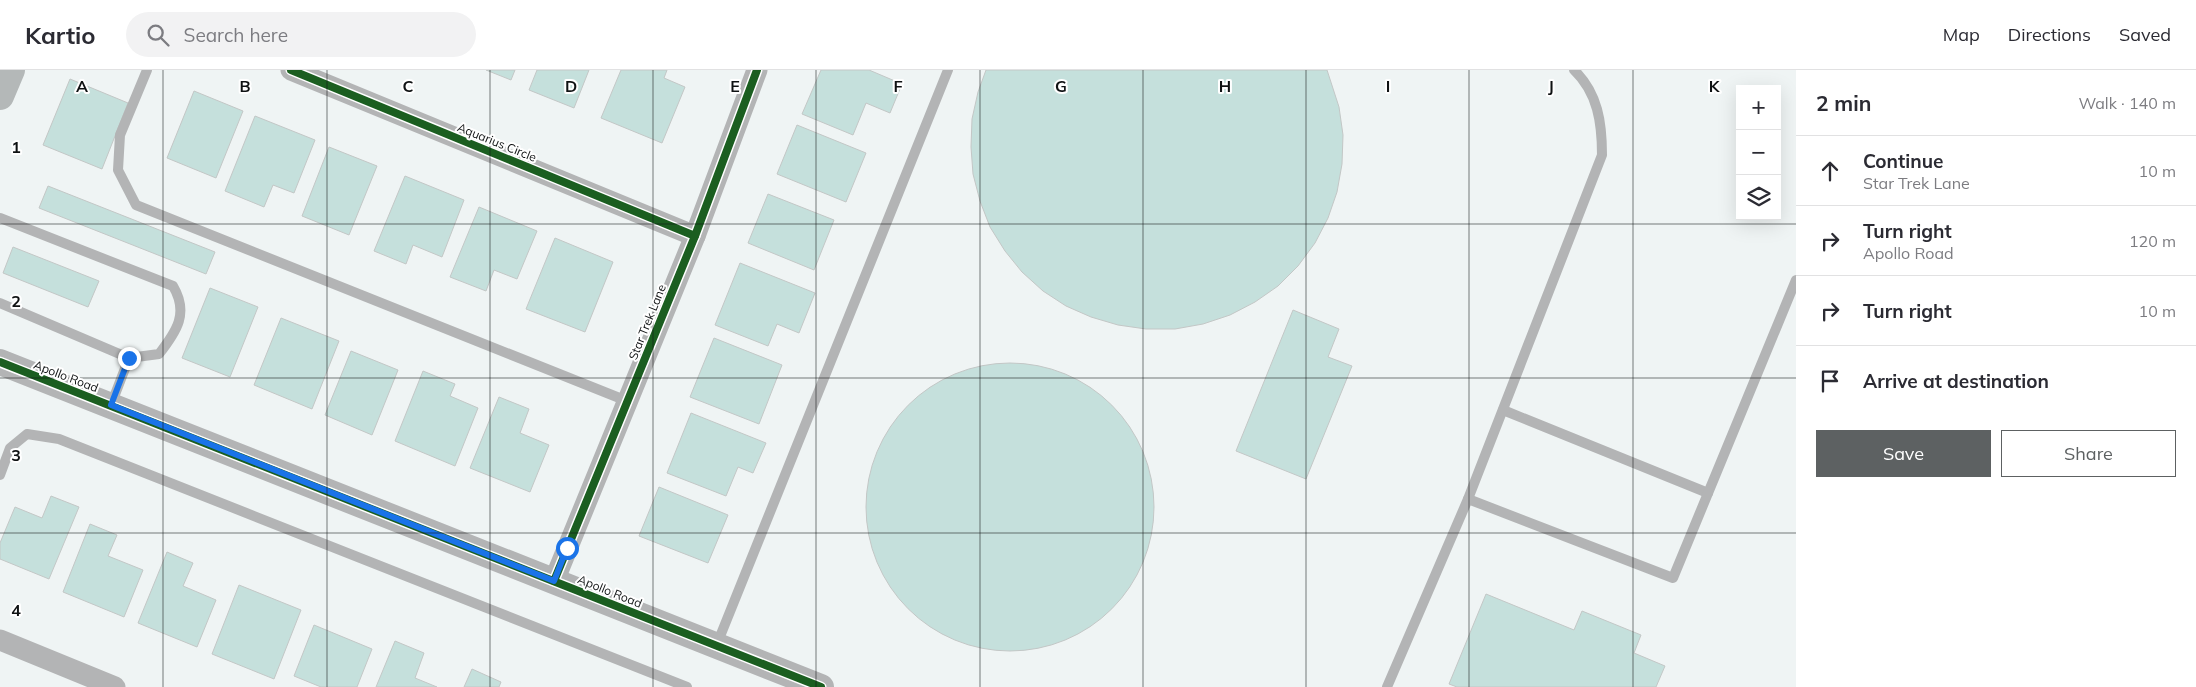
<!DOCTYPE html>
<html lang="en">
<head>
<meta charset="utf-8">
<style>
	:root { --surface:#fff; --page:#f2f2f3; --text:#2b2b33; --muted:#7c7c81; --line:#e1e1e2; --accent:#5d6162 }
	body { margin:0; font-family:Mulish,sans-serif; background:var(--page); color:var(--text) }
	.controls { position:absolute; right:15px; top:15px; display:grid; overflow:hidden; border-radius:0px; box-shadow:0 5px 20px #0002 }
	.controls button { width:45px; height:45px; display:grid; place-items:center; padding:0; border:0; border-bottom:1px solid var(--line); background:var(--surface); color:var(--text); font:25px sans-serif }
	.stop { position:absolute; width:15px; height:15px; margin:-11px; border:4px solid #1a73e8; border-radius:50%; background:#fff }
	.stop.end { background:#1a73e8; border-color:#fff; box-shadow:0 1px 5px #0008 }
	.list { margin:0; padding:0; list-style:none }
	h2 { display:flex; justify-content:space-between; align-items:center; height:65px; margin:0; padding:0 20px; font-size:21px }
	h2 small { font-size:16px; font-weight:400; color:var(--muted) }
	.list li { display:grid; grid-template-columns:32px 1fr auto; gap:15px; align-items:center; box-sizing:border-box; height:70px; padding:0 20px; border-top:1px solid var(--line) }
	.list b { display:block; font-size:19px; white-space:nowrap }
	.list p { margin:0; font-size:16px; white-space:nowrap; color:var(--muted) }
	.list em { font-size:16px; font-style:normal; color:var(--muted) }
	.actions { display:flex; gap:10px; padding:15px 20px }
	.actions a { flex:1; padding:11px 0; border:1px solid var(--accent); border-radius:0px; text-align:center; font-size:18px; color:var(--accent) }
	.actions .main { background:var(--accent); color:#fff }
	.icon { flex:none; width:28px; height:28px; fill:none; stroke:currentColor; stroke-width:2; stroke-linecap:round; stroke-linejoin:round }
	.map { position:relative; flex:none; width:1796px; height:617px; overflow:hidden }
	header { display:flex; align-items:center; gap:30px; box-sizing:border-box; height:70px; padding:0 25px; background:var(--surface); border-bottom:1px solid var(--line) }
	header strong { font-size:24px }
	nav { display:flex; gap:28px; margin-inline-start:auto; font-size:18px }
	.search { width:350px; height:45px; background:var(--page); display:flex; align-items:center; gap:12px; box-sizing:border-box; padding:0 18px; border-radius:28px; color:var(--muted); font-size:19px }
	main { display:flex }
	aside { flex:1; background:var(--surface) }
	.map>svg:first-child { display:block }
	.building { fill:#c5e0dc; stroke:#c3c7c6 }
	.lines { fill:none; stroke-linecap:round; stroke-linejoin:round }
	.service { stroke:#b3b4b5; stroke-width:10 }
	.minor { stroke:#b3b4b5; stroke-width:21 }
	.tertiary { stroke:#b3b4b5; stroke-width:26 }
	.primary { stroke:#b4b8b8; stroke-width:28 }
	.cycleway-casing { stroke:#fff; stroke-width:11 }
	.cycleway { stroke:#1b5e20; stroke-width:8 }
	.route { stroke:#1a73e8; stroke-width:6 }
	.grid { fill:none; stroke:#0f1213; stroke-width:1; stroke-opacity:0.55 }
	.labels { text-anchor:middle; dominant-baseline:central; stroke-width:4; stroke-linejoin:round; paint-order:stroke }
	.street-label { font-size:12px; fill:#0f1213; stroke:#fff }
	.grid-label { font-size:16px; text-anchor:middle; font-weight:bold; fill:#0f1213; stroke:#fff; stroke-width:4; stroke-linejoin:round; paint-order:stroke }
</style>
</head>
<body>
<header>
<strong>Kartio</strong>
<div class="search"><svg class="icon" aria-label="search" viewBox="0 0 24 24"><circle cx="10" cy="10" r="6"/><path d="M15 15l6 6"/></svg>Search here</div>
<nav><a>Map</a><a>Directions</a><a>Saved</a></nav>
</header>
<main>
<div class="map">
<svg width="1796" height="617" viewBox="0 0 1796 617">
	<rect width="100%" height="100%" fill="#eff4f4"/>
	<g class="building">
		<polygon points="486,0 515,0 511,10"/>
		<polygon points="537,0 589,0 574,38 529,20"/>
		<polygon points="621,0 667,0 664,8 685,17 662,73 601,48"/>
		<polygon points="821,0 869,0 902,14 890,43 866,33 853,65 802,44"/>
		<polygon points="986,0 1327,0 1339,37 1343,65 1342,94 1337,122 1328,148 1315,173 1298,196 1278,216 1255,232 1230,245 1203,254 1175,259 1146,259 1118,255 1091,247 1066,236 1043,221 1022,202 1005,181 990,157 980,131 973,104 971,77 972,49 978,22"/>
		<polygon points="70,9 128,33 102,99 43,75"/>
		<polygon points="194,21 243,41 216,108 167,88"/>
		<polygon points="255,46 315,70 294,123 273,115 264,137 225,121"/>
		<polygon points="797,55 866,83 846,132 777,104"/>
		<polygon points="329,77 377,96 349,165 302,146"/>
		<polygon points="405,106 464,130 442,187 413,175 406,194 374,181"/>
		<polygon points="48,116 215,182 206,204 39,138"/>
		<polygon points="768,124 834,150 814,200 748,173"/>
		<polygon points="479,137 537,161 517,209 494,200 486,221 450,207"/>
		<polygon points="555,168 613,192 585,262 526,239"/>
		<polygon points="13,177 99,211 88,237 3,203"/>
		<polygon points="740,193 815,223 799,263 777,254 768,276 715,255"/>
		<polygon points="210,218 258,237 230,307 182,288"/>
		<polygon points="1293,240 1339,259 1328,287 1352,296 1306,409 1236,381"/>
		<polygon points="281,248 339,271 312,339 254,315"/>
		<polygon points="714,268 782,295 759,354 690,327"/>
		<polygon points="351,281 398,300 372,365 325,345"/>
		<circle cx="1010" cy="437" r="144"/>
		<polygon points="423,301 455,314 450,326 478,338 455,396 395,371"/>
		<polygon points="499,327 529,339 520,363 549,375 530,422 470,398"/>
		<polygon points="691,343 766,373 753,403 738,397 726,426 667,403"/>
		<polygon points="659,417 728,445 708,493 639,466"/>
		<polygon points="51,426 79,437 49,509 0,489 0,473 15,437 42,448"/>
		<polygon points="90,454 117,465 108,486 143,500 124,547 63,522"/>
		<polygon points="167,482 193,493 183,516 216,530 197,577 138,553"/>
		<polygon points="239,515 301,540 274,609 212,584"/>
		<polygon points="1486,524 1574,560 1582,541 1641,565 1634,583 1665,596 1656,617 1457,617 1449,614"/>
		<polygon points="314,555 372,579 357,617 321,617 294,606"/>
		<polygon points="395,571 424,583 415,608 437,617 376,617"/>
		<polygon points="472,599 501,612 499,617 464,617"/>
	</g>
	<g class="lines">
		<g class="service">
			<polyline points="147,0 120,65 118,100 136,135 627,331"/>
			<path d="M 0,148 L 173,216 C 189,243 177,261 159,284 L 129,288 L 111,335"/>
			<polyline points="0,233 129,288"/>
			<polyline points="1503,340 1708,423"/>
			<polyline points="0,405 10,378 27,364 59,369 687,617"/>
			<path d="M 1468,429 L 1602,85 C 1602,53 1598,23 1574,0"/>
			<polyline points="717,574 948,0"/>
			<polyline points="1387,617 1468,429 1673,508 1796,210"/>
		</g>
		<g class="minor">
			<polyline points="291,0 695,166"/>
			<polyline points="554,511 695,166 757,0"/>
			<polyline points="0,570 115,617"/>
		</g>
		<polyline class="tertiary" points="0,292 821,617"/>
		<polyline class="primary" points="0,26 11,0"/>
		<defs>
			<g id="cycleway">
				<polyline points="291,0 695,166"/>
				<polyline points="0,292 821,617"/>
				<polyline points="554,511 695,166 757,0"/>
			</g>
		</defs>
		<use href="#cycleway" class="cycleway-casing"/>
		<use href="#cycleway" class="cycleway"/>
	</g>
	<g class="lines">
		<polyline class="route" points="129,288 111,335 554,511 567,478"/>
	</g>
	<path class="grid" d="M 163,0 L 163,617M 327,0 L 327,617M 490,0 L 490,617M 653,0 L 653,617M 816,0 L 816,617M 980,0 L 980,617M 1143,0 L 1143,617M 1306,0 L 1306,617M 1469,0 L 1469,617M 1633,0 L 1633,617M 0,154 L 1796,154M 0,308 L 1796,308M 0,463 L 1796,463"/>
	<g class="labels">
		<g class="street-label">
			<text transform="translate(497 72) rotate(22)">Aquarius Circle</text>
			<text transform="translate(647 252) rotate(-68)">Star Trek Lane</text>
			<text transform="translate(66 306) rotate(21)">Apollo Road</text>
			<text transform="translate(610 521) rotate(22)">Apollo Road</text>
		</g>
	</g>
	<g class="grid-label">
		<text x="82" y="22">A</text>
		<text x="245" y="22">B</text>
		<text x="408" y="22">C</text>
		<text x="571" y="22">D</text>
		<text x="735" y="22">E</text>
		<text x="898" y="22">F</text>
		<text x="1061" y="22">G</text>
		<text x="1225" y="22">H</text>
		<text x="1388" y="22">I</text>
		<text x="1551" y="22">J</text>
		<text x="1714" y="22">K</text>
		<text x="16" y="83">1</text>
		<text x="16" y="237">2</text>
		<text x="16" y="391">3</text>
		<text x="16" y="546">4</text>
	</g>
</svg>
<div class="controls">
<button>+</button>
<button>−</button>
<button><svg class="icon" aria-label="layers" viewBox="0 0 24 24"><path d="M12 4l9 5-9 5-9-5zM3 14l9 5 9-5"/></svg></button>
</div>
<div class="stop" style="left:567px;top:478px"></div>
<div class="stop end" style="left:129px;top:288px"></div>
</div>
<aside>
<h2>2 min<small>Walk · 140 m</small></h2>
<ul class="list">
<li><svg class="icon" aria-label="ahead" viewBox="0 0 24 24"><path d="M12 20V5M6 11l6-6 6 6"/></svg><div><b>Continue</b><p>Star Trek Lane</p></div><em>10 m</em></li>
<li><svg class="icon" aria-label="right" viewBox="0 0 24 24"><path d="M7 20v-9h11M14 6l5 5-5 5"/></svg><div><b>Turn right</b><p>Apollo Road</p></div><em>120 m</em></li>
<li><svg class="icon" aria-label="right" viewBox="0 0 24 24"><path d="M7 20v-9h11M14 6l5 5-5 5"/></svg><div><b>Turn right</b></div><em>10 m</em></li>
<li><svg class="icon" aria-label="arrive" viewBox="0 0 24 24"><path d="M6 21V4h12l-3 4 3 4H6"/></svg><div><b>Arrive at destination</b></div></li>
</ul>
<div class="actions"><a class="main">Save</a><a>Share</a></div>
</aside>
</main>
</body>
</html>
